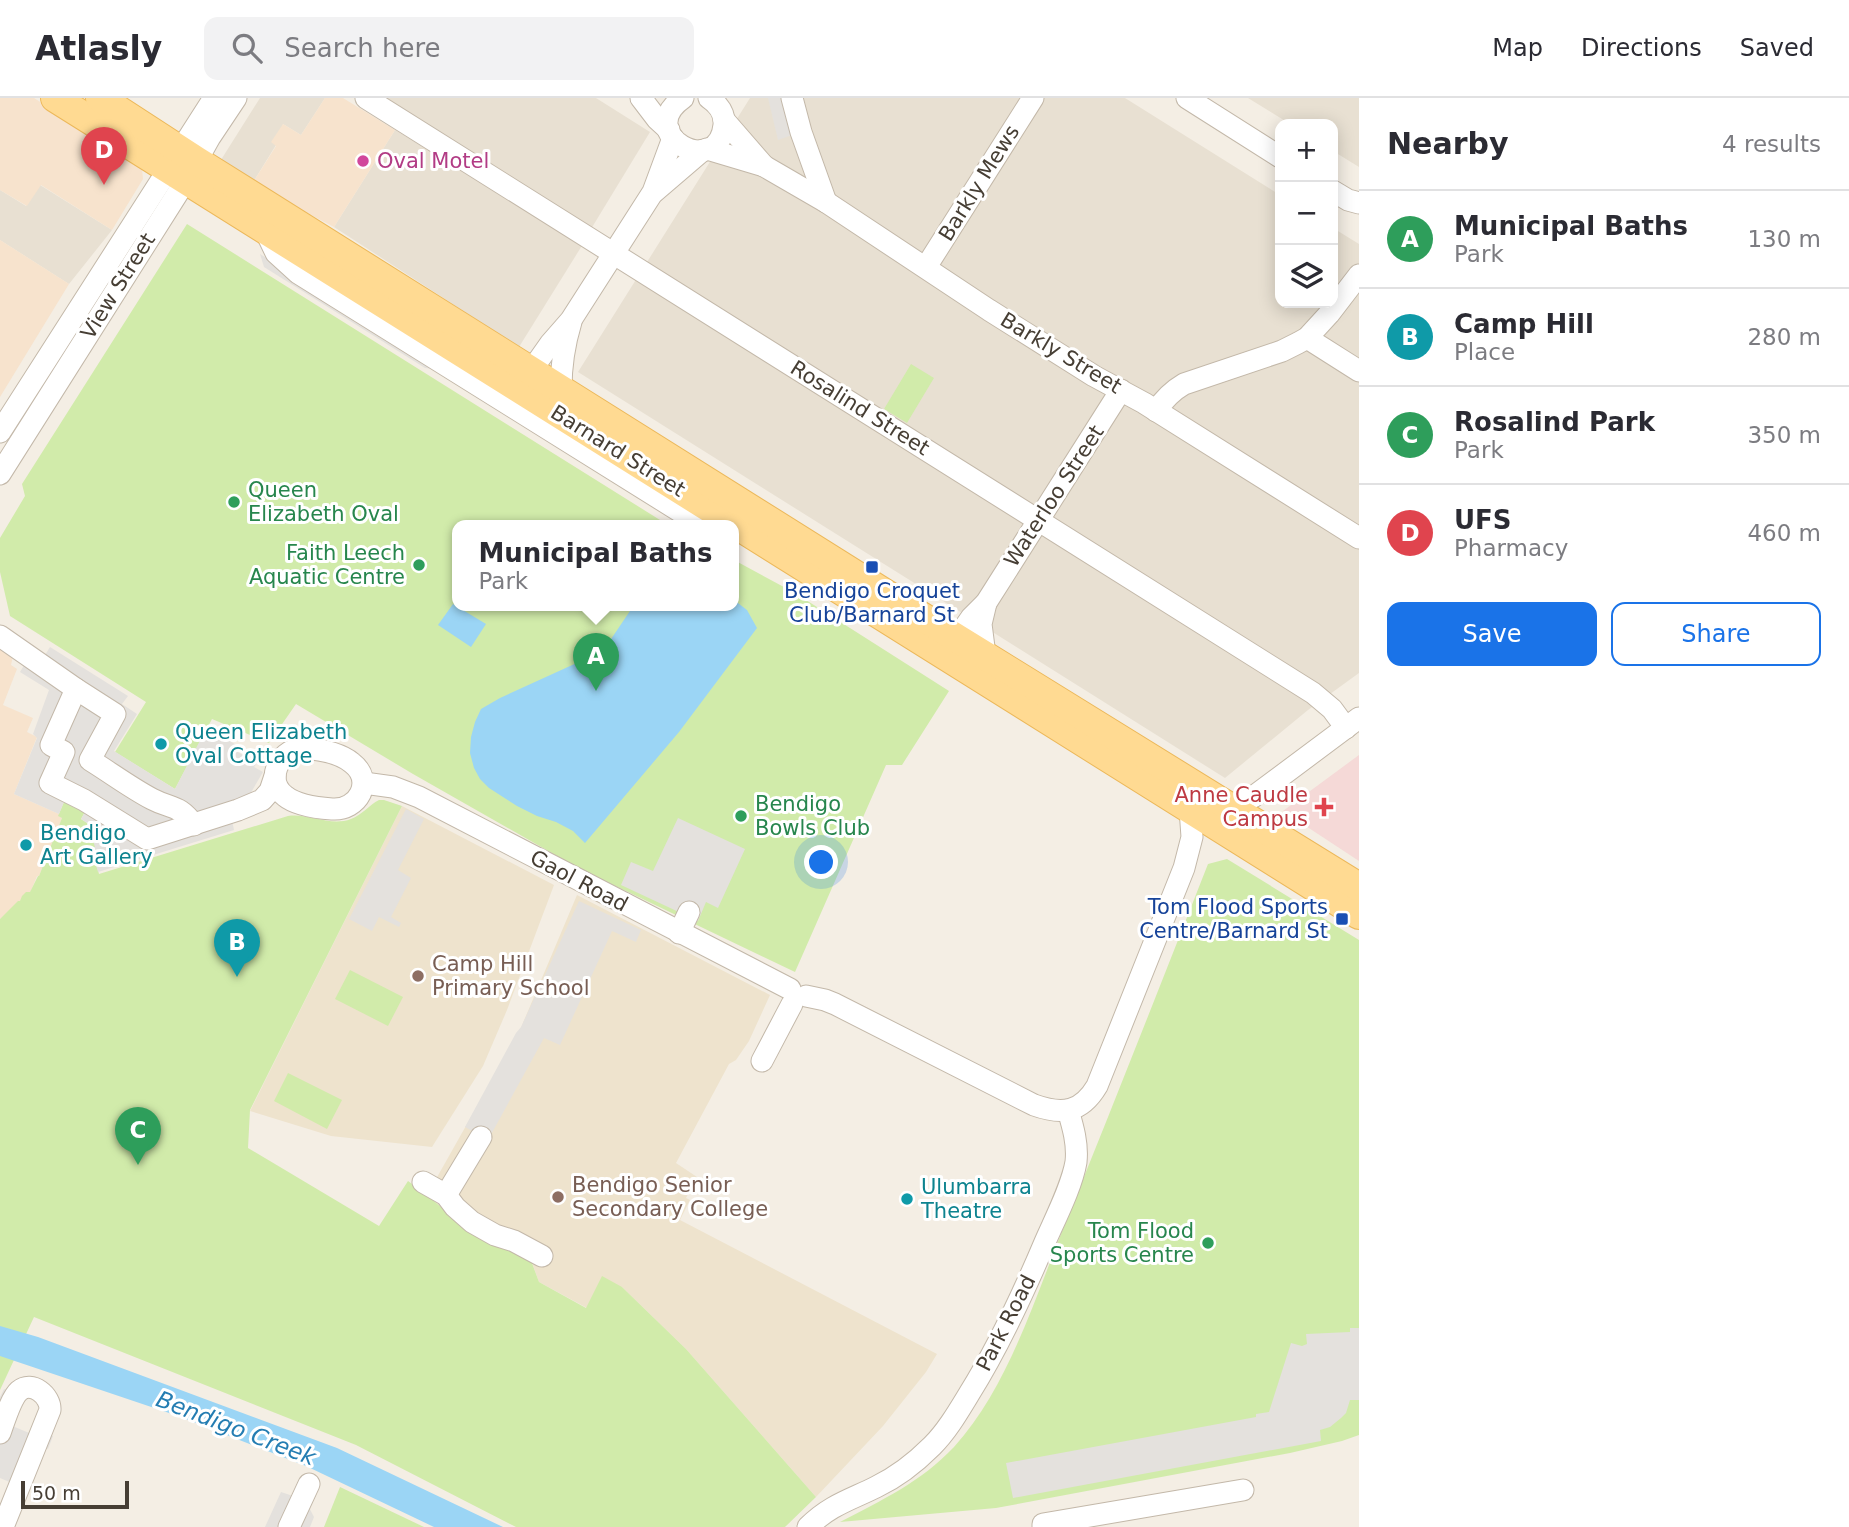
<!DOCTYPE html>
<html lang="en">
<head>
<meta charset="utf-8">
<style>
	:root { --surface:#fff; --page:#f2f2f3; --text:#2b2b33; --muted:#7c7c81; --line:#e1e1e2; --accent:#1a73e8 }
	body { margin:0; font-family:"DejaVu Sans",sans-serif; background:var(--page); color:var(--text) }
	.controls { position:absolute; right:21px; top:21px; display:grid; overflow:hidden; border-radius:14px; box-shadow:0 4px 18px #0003 }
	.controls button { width:63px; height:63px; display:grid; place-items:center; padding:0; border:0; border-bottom:2px solid var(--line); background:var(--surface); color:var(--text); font:35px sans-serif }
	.scale { position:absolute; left:21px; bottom:18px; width:108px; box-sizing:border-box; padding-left:7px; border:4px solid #463e34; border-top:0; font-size:19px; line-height:24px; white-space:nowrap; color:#463e34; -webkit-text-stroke:5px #fff; paint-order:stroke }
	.you { position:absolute; left:822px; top:765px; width:24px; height:24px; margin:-18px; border:5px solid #fff; border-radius:50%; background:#1a73e8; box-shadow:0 0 0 10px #1a73e833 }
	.badge { display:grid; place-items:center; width:46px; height:46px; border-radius:50%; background:var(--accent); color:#fff; font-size:23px; font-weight:700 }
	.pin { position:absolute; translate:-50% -58px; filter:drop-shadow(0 2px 4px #0008) }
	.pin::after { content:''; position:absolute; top:37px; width:24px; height:21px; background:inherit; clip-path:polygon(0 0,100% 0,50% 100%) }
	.popup { position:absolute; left:452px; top:422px; width:287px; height:91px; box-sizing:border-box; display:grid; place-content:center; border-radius:14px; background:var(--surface); filter:drop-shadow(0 2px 5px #0005); font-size:23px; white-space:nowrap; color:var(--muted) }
	.popup b { font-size:26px; color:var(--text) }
	.popup::after { content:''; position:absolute; left:50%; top:100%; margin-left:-14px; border:14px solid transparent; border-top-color:var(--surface) }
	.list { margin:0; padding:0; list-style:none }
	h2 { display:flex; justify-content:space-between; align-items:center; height:91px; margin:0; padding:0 28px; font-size:30px }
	h2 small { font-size:23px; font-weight:400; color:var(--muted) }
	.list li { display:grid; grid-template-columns:46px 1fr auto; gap:21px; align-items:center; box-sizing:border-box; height:98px; padding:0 28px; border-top:2px solid var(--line) }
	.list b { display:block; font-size:26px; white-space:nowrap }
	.list p { margin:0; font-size:23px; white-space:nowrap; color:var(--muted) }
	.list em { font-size:23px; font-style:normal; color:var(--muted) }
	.actions { display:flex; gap:14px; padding:21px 28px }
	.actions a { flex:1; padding:16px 0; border:2px solid var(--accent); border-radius:14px; text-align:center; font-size:24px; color:var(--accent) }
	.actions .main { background:var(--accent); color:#fff }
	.icon { flex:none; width:38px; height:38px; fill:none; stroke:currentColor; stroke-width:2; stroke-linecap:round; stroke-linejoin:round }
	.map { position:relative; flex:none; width:1359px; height:1429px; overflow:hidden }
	header { display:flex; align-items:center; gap:42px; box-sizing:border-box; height:98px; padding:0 35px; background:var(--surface); border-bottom:2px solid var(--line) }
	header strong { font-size:33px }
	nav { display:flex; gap:38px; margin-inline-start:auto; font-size:24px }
	.search { width:490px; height:63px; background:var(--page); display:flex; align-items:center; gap:18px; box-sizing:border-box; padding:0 24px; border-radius:14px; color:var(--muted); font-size:26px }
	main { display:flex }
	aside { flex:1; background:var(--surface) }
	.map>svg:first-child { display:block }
	.residential { fill:#e8e0d2 }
	.commercial { fill:#f7e3cd }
	.education { fill:#eee3cd }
	.medical { fill:#f5d9d7 }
	.green { fill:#d1ebaa }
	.parking { fill:#e4e1dd }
	.water { fill:#9bd5f5 }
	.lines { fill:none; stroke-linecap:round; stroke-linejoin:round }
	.minor-casing { stroke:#c3b8a9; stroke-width:23 }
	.major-casing { stroke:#ecb85a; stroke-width:30 }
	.minor { stroke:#fff; stroke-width:21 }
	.major { stroke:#ffda92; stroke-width:28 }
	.hotel-dot { fill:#d1479c; stroke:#fff; stroke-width:2.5 }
	.leisure-dot { fill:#2e9e5b; stroke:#fff; stroke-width:2.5 }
	.transit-dot { fill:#1a4fb4; stroke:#fff; stroke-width:2.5 }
	.culture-dot { fill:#0f9aa8; stroke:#fff; stroke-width:2.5 }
	.health-dot { fill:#e0444e; stroke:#fff; stroke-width:2.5 }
	.education-dot { fill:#8d6e63; stroke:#fff; stroke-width:2.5 }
	.labels { text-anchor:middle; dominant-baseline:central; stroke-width:6; stroke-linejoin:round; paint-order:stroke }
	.hotel-label { font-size:21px; fill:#b23c85; stroke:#fff; text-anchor:start }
	.street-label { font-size:21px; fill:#463e34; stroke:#fff }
	.leisure-label { font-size:21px; fill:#27864d; stroke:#fff; text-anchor:start }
	.transit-label { font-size:21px; fill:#164399; stroke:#fff }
	.culture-label { font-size:21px; fill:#0d838f; stroke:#fff; text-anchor:start }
	.health-label { font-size:21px; fill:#be3a42; stroke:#fff; text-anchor:end }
	.education-label { font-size:21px; fill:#785e54; stroke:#fff; text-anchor:start }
	.water-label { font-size:23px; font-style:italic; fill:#247db2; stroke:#fff }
</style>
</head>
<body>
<header>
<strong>Atlasly</strong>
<div class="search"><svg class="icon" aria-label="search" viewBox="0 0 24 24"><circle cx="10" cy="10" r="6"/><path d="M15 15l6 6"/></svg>Search here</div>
<nav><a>Map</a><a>Directions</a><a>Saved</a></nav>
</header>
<main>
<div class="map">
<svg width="1359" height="1429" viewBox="0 0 1359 1429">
	<rect width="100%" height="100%" fill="#f4eee4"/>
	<g class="residential">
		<polygon points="260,0 325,0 301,37 283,26 276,47 252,86 219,65"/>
		<polygon points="381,0 596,0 650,34 591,131"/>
		<polygon points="750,0 1125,0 1280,97 1280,205 1333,205 1333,130 1359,146 1359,575 1308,612 1225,680 578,274"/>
		<polygon points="1248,0 1359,0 1359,69 1333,53 1333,26 1290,26"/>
		<polygon points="395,32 583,146 519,249 334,129"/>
		<polygon points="40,87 112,132 69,186 0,142 0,92 26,108"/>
	</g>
	<g class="commercial">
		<polygon points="0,0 34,0 137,66 142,71 143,81 112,132 41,87 27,108 0,92"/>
		<polygon points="325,0 343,0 395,32 334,129 252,86 276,48 271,44 283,26 301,37"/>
		<polygon points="0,142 69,186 0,299"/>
		<polygon points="0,549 14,554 11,567 17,571 3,607 33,620 27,634 37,639 14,696 59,716 59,718 62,720 39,778 37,778 30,795 0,821"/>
	</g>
	<g class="education">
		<polygon points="402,708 554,787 507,912 483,968 432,1049 331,1038 250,1013"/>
		<polygon points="577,797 770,897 749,943 736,962 729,966 676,1065 697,1079 686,1100 690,1102 680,1122 937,1256 926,1274 883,1328 816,1399 686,1251 622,1189 587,1210 539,1184 529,1156 449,1116 427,1097 520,932"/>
	</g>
	<polygon class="medical" points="1359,657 1359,763 1283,713"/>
	<g class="green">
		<polygon points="187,126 668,427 458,427 458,507 734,507 734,462 795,495 949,593 902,667 886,667 795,874 578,770 413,676 296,606 269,645 212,621 175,691 115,654 146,604 10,518 0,474 0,440 25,398 22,386"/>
		<polygon points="911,266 934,280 907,325 884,311"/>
		<path d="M 379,702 L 384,702 L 402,708 L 250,1012 L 248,1050 L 379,1128 L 408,1083 L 427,1097 L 449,1116 L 529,1157 L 539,1184 L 586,1210 L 602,1178 L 622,1189 L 686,1251 L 816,1399 L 785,1429 L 516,1429 L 356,1347 L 34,1219 L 0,1292 L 0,821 L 18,803 L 20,803 L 22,798 L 26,794 L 30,794 L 38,778 L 39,778 L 62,720 L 58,718 L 64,704 L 75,710 L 86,712 L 81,721 L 102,735 L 95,749 L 92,750 L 99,776 L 288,718 C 309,715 330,729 351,721 C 362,717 369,707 379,702 Z"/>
		<path d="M 1227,761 L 1359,842 L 1359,1337 L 1342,1343 L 1290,1355 L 996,1410 L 840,1424 C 882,1402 921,1384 954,1349 C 1007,1291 1034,1203 1063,1131 C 1112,1010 1160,888 1208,766 Z"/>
		<polygon points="350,872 403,899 388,928 335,901"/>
		<polygon points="288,975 342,1002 327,1031 274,1003"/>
		<polygon points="340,1389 424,1429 324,1429"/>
	</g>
	<g class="parking">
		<polygon points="768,0 792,0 801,34 778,42"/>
		<polygon points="260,156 438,266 434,271 425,270 264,169"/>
		<polygon points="50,549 128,598 122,606 137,616 114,653 175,691 207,629 238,648 236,653 257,665 254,669 263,674 236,720 232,722 234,732 98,774 91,750 95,749 92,739 103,735 81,721 86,712 75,710 64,704 59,716 14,696 37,640 33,636 49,592 20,574 26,564 37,570"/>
		<polygon points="406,711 424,721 398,772 411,780 391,819 401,825 399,829 379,819 372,833 349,821"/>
		<polygon points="678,720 745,751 718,810 706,804 698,823 621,787 631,764 653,773"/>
		<polygon points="579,803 641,832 636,844 612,833 560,947 544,940 488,1042 465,1029 516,935 521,929"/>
		<polygon points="1350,1230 1359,1230 1359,1302 1350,1302 1346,1315 1341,1320 1330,1329 1320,1332 1321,1343 1013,1400 1006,1365 1256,1319 1256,1316 1269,1314 1291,1245 1302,1248 1307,1246 1306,1236 1350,1234"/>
		<polygon points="4,1291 16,1296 5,1325 39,1339 42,1333 53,1338 48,1351 37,1346 19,1388 0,1380 0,1299"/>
		<polygon points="281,1394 302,1401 303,1398 314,1419 310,1429 265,1429"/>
	</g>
	<g class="water">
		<polygon points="734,502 747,512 757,530 679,634 585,745 573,733 556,724 537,718 517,708 489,690 480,681 474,670 470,655 471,639 475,624 481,611 500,600 603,553 634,507 734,507"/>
		<polygon points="453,506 486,526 471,549 438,527"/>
		<polygon points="0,1228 38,1239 337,1350 503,1429 434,1429 306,1368 178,1318 0,1258"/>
	</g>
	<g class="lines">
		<defs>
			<g id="minor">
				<polyline points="366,0 1313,595 1332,611 1346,630"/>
				<polyline points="641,0 657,21 669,32"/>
				<path d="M 683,0 C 632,36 718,83 724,27 C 725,15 719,7 709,0"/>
				<polyline points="792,0 801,34 826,104"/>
				<polyline points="1187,0 1280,59"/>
				<polyline points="724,22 764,68"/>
				<polyline points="707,51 764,68 826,104 989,212 1094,278 1144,305 1359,440"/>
				<polyline points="1333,93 1348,102 1359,105"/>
				<polyline points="654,94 703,52"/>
				<polyline points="265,132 276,155 298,175 689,419 702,422 722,419"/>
				<polyline points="926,169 1033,0"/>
				<polyline points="1307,240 1359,273"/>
				<polyline points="531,273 550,246 571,222 653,94 673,40"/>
				<path d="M 561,291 C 561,268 564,247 571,224"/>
				<path d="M 1156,313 C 1164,301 1172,293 1184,286 L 1282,253 L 1298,245 L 1307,240 L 1329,216 L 1359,177"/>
				<polyline points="0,334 214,0"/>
				<polyline points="0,376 186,82 210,39 236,0"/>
				<path d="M 0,538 L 76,591 L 115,616 L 90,662 C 111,675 131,690 152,701 C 171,711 179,706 194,727"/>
				<polyline points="957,540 971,520 986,505 1121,292"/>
				<polyline points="985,557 981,526 986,505"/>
				<polyline points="76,591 51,647 64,654 50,685 84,702 147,741 238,712 262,702 270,693 275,678"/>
				<path d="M 301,650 C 317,651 339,654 352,665 C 375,683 358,713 332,711 C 318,710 296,707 285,698 C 265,683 278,653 301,650 Z"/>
				<polyline points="364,685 393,689 419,699 790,891"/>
				<polyline points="1230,711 1253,699 1359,620"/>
				<polyline points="679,835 689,814"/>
				<path d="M 806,898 L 825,902 L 835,906 L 1034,1007 C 1062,1017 1081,1015 1097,988 L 1184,770 L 1192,739 L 1190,711"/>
				<polyline points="762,963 792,906"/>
				<polyline points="423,1084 446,1097 455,1109 472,1124 495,1137 514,1143 542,1158"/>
				<polyline points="446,1097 481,1039"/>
				<path d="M 0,1335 C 4,1324 11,1300 19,1293 C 32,1282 51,1298 50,1312 L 3,1429"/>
				<polyline points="289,1429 309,1386"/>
				<path d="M 808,1429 C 830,1407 850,1402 876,1389 C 897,1379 916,1364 932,1348 C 947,1333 958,1314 969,1296 C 999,1248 1023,1196 1045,1144 C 1055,1121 1072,1088 1076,1064 C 1078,1046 1073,1029 1068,1012"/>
				<polyline points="1043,1429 1043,1426 1243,1392"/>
			</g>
			<g id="major">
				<polyline points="55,0 1359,817"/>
				<polyline points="100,0 197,63 942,531 1359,789"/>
			</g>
		</defs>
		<use href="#minor" class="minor-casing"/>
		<use href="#major" class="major-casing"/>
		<use href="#minor" class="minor"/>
		<use href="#major" class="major"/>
	</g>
	<circle class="hotel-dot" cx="363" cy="63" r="7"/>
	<g class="leisure-dot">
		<circle cx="234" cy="404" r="7"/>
		<circle cx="419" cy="467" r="7"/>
		<circle cx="741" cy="718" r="7"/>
		<circle cx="1208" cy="1145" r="7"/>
	</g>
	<g class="transit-dot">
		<rect x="865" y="462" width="14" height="14" rx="3.5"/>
		<rect x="1335" y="814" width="14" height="14" rx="3.5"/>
	</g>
	<g class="culture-dot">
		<circle cx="161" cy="646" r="7"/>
		<circle cx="26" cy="747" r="7"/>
		<circle cx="907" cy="1101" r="7"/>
	</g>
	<path class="health-dot" d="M1320.5 698.5h7v7h7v7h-7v7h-7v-7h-7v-7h7z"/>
	<g class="education-dot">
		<circle cx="418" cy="878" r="7"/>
		<circle cx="558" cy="1099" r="7"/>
	</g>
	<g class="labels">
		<g class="hotel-label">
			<text x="377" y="63">Oval Motel</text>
		</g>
		<g class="street-label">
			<text transform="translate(979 85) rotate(-58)">Barkly Mews</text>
			<text transform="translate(118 188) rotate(-58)">View Street</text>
			<text transform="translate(1061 255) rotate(31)">Barkly Street</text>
			<text transform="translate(860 310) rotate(32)">Rosalind Street</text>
			<text transform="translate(618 353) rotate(32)">Barnard Street</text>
			<text transform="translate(1054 398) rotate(-57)">Waterloo Street</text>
			<text transform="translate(579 783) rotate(28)">Gaol Road</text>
			<text transform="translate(1006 1225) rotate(-63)">Park Road</text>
		</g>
		<g class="leisure-label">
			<text x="248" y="392">Queen<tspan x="248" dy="24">Elizabeth Oval</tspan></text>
			<text x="405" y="455" text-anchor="end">Faith Leech<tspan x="405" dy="24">Aquatic Centre</tspan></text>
			<text x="755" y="706">Bendigo<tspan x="755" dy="24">Bowls Club</tspan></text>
			<text x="1194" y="1133" text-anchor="end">Tom Flood<tspan x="1194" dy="24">Sports Centre</tspan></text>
		</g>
		<g class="transit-label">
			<text x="872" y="493">Bendigo Croquet<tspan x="872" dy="24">Club/Barnard St</tspan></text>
			<text x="1328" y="809" text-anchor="end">Tom Flood Sports<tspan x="1328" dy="24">Centre/Barnard St</tspan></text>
		</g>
		<g class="culture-label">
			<text x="175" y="634">Queen Elizabeth<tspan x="175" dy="24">Oval Cottage</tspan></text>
			<text x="40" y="735">Bendigo<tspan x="40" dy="24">Art Gallery</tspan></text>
			<text x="921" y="1089">Ulumbarra<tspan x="921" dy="24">Theatre</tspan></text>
		</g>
		<g class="health-label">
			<text x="1308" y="697">Anne Caudle<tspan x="1308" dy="24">Campus</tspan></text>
		</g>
		<g class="education-label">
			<text x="432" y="866">Camp Hill<tspan x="432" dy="24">Primary School</tspan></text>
			<text x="572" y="1087">Bendigo Senior<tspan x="572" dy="24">Secondary College</tspan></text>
		</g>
		<g class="water-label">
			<text transform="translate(236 1330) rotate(21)">Bendigo Creek</text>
		</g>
	</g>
</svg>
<div class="controls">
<button>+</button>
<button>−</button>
<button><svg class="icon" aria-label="layers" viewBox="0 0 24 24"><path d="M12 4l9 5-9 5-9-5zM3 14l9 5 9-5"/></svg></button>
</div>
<div class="scale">50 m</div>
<div class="you"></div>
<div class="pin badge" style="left:596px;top:593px;background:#2e9e5b">A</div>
<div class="popup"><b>Municipal Baths</b>Park</div>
<div class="pin badge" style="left:237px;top:879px;background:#0f9aa8">B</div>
<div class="pin badge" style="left:138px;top:1067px;background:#2e9e5b">C</div>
<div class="pin badge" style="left:104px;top:87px;background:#e0444e">D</div>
</div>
<aside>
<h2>Nearby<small>4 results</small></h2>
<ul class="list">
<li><span class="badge" style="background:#2e9e5b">A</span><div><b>Municipal Baths</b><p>Park</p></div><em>130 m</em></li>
<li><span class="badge" style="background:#0f9aa8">B</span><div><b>Camp Hill</b><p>Place</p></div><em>280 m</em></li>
<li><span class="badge" style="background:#2e9e5b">C</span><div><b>Rosalind Park</b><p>Park</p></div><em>350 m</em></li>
<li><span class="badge" style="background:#e0444e">D</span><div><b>UFS</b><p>Pharmacy</p></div><em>460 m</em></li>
</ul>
<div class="actions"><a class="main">Save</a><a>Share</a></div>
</aside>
</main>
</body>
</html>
